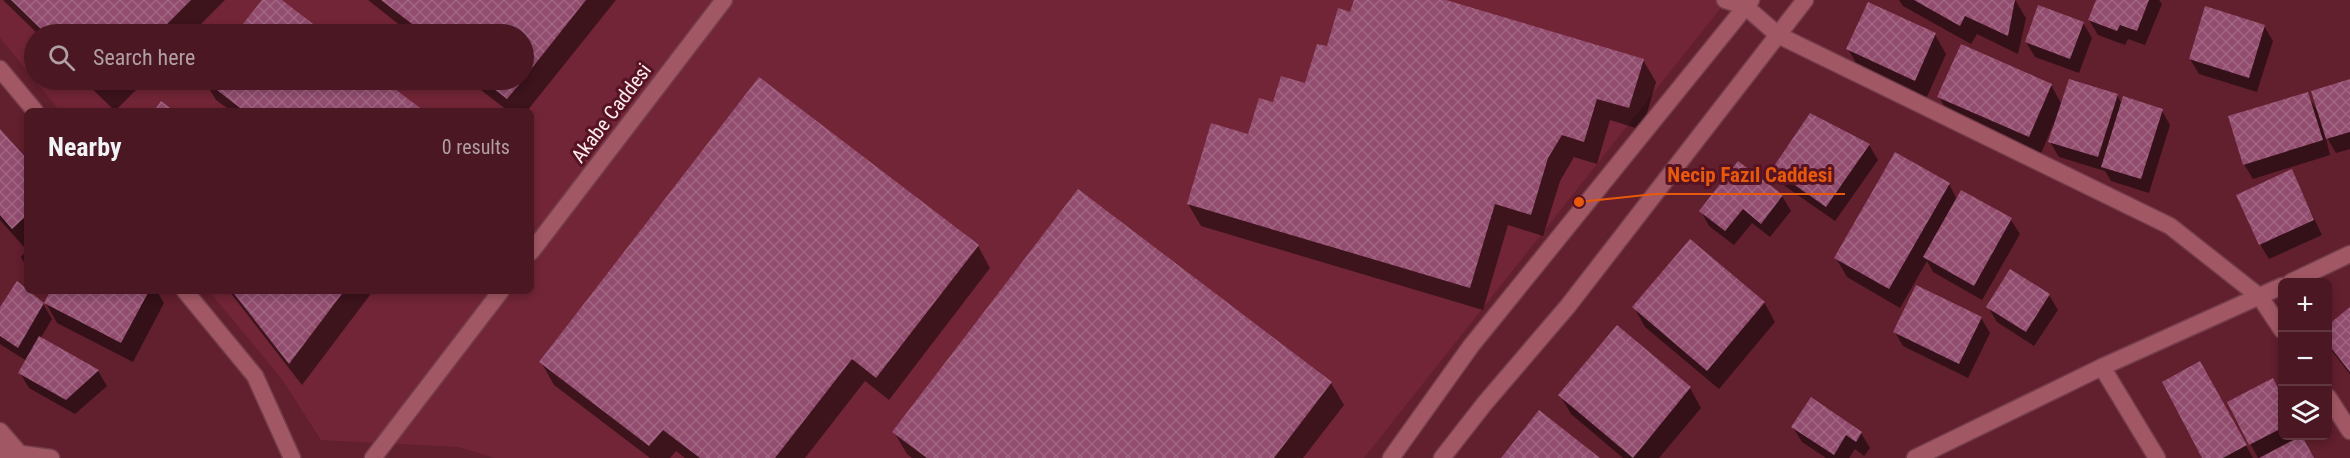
<!DOCTYPE html>
<html lang="en">
<head>
<meta charset="utf-8">
<style>
	:root { --surface:#4a1722; --page:#51202a; --text:#f1f3f6; --muted:#b29fa5; --line:#613640 }
	body { margin:0; font-family:"Roboto Condensed",sans-serif; background:var(--page); color:var(--text) }
	.controls { position:absolute; right:18px; bottom:18px; display:grid; overflow:hidden; border-radius:9px; box-shadow:0 3px 9px #0003 }
	.controls button { width:54px; height:54px; display:grid; place-items:center; padding:0; border:0; border-bottom:2px solid var(--line); background:var(--surface); color:var(--text); font:30px sans-serif }
	.list { margin:0; padding:0; list-style:none }
	h2 { display:flex; justify-content:space-between; align-items:center; height:78px; margin:0; padding:0 24px; font-size:26px }
	h2 small { font-size:20px; font-weight:400; color:var(--muted) }
	.icon { flex:none; width:33px; height:33px; fill:none; stroke:currentColor; stroke-width:2; stroke-linecap:round; stroke-linejoin:round }
	.map { position:relative; flex:none; width:2350px; height:458px; overflow:hidden }
	.search { position:absolute; background:var(--surface); box-shadow:0 3px 9px #0003; left:24px; top:24px; width:510px; height:66px; display:flex; align-items:center; gap:15px; box-sizing:border-box; padding:0 21px; border-radius:33px; color:var(--muted); font-size:22px }
	.panel { position:absolute; background:var(--surface); box-shadow:0 3px 9px #0003; left:24px; top:108px; width:510px; height:186px; border-radius:9px }
	.map>svg:first-child { display:block }
	.built { fill:#722536; fill-rule:evenodd }
	.shadow { fill:#0007 }
	.building { fill:url(#building-cross-hatch) }
	.lines { fill:none; stroke-linecap:round; stroke-linejoin:round }
	.minor-casing { stroke:#753e4d; stroke-width:19 }
	.tertiary-casing { stroke:#753e4d; stroke-width:19 }
	.minor { stroke:#a25864; stroke-width:16 }
	.tertiary { stroke:#a25864; stroke-width:16 }
	.labels { text-anchor:middle; dominant-baseline:central; stroke-width:6; stroke-linejoin:round; paint-order:stroke }
	.street-label { font-size:20px; fill:#ffedee; stroke:#561324 }
	.leader { fill:none; stroke:#e8590c; stroke-width:2 }
	.callout-dot { fill:#e8590c; stroke:#561324; stroke-width:2 }
	.callout-label { font-size:21px; text-anchor:middle; font-weight:bold; fill:#e8590c; stroke:#561324; stroke-width:6; stroke-linejoin:round; paint-order:stroke }
</style>
</head>
<body>
<div class="map">
<svg width="2350" height="458" viewBox="0 0 2350 458">
	<defs>
		<pattern id="building-cross-hatch" width="8" height="8" patternUnits="userSpaceOnUse" patternTransform="scale(1.5)"><rect width="8" height="8" fill="#914c6e"/><path d="M0 0l8 8M0 8l8-8" fill="none" stroke="#a26683"/></pattern>
	</defs>
	<rect width="100%" height="100%" fill="#621f2d"/>
	<path class="built" d="M 0,0 L 1727,0 L 1364,458 L 495,458 L 458,447 L 321,440 L 281,378 L 209,291 L 531,291 L 531,111 L 60,111 L 0,38 ZM 34,34 L 524,34 L 524,80 L 34,80 Z"/>
	<g class="shadow">
		<polygon points="3,0 225,0 191,34 38,34"/>
		<polygon points="264,0 279,0 323,34 237,34"/>
		<polygon points="368,0 616,0 527,111 508,111 468,80 524,80 524,34 411,34"/>
		<polygon points="1355,0 1440,0 1643,60 1656,82 1642,130 1610,120 1597,164 1574,157 1560,181 1543,236 1508,225 1483,310 1201,226 1188,204 1274,104 1306,85 1351,14"/>
		<polygon points="1899,0 2015,0 2026,18 2018,54 1977,34 1971,44 1903,6"/>
		<polygon points="2097,0 2159,0 2162,4 2145,45 2128,39 2125,45 2098,35 2089,20"/>
		<polygon points="2083,23 2092,38 2079,73 2035,57 2026,42"/>
		<polygon points="2264,26 2273,41 2257,92 2199,74 2190,59"/>
		<polygon points="1935,35 1946,54 1926,99 1859,68 1848,49"/>
		<polygon points="83,80 146,80 115,111"/>
		<polygon points="204,80 381,80 421,111 231,111 216,100"/>
		<polygon points="2350,81 2350,149 2336,153 2325,134 2330,155 2253,179 2244,164 2307,94 2318,112"/>
		<polygon points="2051,85 2062,105 2117,95 2122,104 2162,111 2170,125 2149,193 2111,181 2105,171 2059,157 2050,142 2055,126 2053,125 2040,156 1950,116 1939,97"/>
		<polygon points="0,131 27,161 27,244 24,247 0,220"/>
		<polygon points="1869,145 1878,160 1835,221 1782,184 1773,169"/>
		<polygon points="1738,163 1782,196 1791,211 1770,237 1752,223 1734,245 1709,226 1701,211"/>
		<polygon points="2291,171 2322,235 2269,259 2260,244"/>
		<polygon points="1949,184 1957,200 2011,220 2020,234 1982,300 1933,272 1927,261 1900,308 1847,277 1836,258"/>
		<polygon points="978,246 990,268 889,400 865,381 805,458 685,458 676,451 670,458 650,458 554,385 541,362"/>
		<polygon points="27,250 27,268 21,257"/>
		<polygon points="50,291 157,291 164,303 133,362 57,323 46,303 51,292"/>
		<polygon points="229,291 373,291 302,385"/>
		<polygon points="2049,295 2058,310 2034,346 1997,322 1988,307"/>
		<polygon points="1764,302 1775,322 1719,389 1645,327 1634,307"/>
		<polygon points="43,304 52,319 40,339 98,371 107,386 75,414 29,388 20,373 27,361 0,344 0,309"/>
		<polygon points="2350,309 2350,374 2328,346 2328,327"/>
		<polygon points="1981,318 1990,333 1968,378 1903,346 1895,332"/>
		<polygon points="1617,327 1690,388 1701,408 1659,458 1623,458 1571,414 1560,395"/>
		<polygon points="2200,363 2253,458 2204,458"/>
		<polygon points="2272,380 2282,397 2282,436 2303,436 2301,438 2313,458 2258,458 2251,445 2229,402"/>
		<polygon points="1331,383 1344,405 1303,458 912,458 907,454 894,432"/>
		<polygon points="1793,427 1861,433 1870,448 1864,456 1855,449 1849,458 1826,458 1802,442"/>
	</g>
	<g class="building">
		<polygon points="11,0 191,0 157,34 46,34"/>
		<polygon points="262,0 282,0 326,34 235,34"/>
		<polygon points="381,0 586,0 524,78 524,34 425,34"/>
		<polygon points="1354,0 1446,0 1644,59 1629,108 1597,99 1584,142 1562,135 1548,158 1531,215 1495,204 1470,288 1187,204 1211,123 1248,134 1259,98 1273,102 1281,76 1305,83 1317,44 1327,46 1338,8 1350,12"/>
		<polygon points="1914,0 2015,0 2008,36 1965,16 1960,26"/>
		<polygon points="2096,0 2149,0 2137,31 2120,25 2117,31 2088,20"/>
		<polygon points="1868,2 1936,33 1915,81 1846,49"/>
		<polygon points="2038,5 2084,22 2070,59 2025,42"/>
		<polygon points="2205,6 2265,25 2249,78 2189,59"/>
		<polygon points="1961,44 2052,84 2029,137 1937,97"/>
		<polygon points="759,77 979,245 876,378 852,359 775,458 700,458 663,430 649,446 539,362"/>
		<polygon points="2069,79 2118,94 2098,157 2048,142"/>
		<polygon points="2350,79 2350,132 2326,139 2311,91"/>
		<polygon points="91,80 112,80 102,90"/>
		<polygon points="204,80 383,80 424,111 244,111"/>
		<polygon points="482,80 523,80 507,99"/>
		<polygon points="2308,92 2323,140 2243,165 2228,116"/>
		<polygon points="2123,96 2163,109 2141,179 2101,167"/>
		<polygon points="161,101 174,111 154,111"/>
		<polygon points="1810,113 1870,144 1826,207 1772,169"/>
		<polygon points="0,129 27,159 27,215 12,229 0,215"/>
		<polygon points="1895,152 1950,183 1889,289 1834,258"/>
		<polygon points="1738,161 1783,195 1761,224 1743,209 1725,231 1699,211"/>
		<polygon points="2292,169 2314,220 2259,245 2236,195"/>
		<polygon points="1078,189 1332,382 1274,458 927,458 892,432"/>
		<polygon points="1961,190 2012,218 1974,286 1923,257"/>
		<polygon points="1690,239 1765,302 1707,371 1632,307"/>
		<polygon points="2010,269 2050,294 2026,332 1986,307"/>
		<polygon points="17,281 44,303 18,348 0,336 0,307"/>
		<polygon points="1916,285 1982,317 1959,364 1893,332"/>
		<polygon points="50,291 149,291 121,343 44,303"/>
		<polygon points="232,291 344,291 289,364"/>
		<polygon points="2350,307 2350,372 2328,344 2328,325"/>
		<polygon points="1617,325 1691,387 1633,458 1558,395"/>
		<polygon points="39,336 99,370 66,400 18,373"/>
		<polygon points="2200,361 2247,445 2223,458 2202,458 2162,382"/>
		<polygon points="2273,378 2282,396 2282,428 2249,445 2227,402"/>
		<polygon points="1811,397 1862,432 1856,442 1846,435 1834,455 1791,427"/>
		<polygon points="1539,410 1600,458 1501,458"/>
		<polygon points="2302,436 2314,458 2259,458 2301,436"/>
	</g>
	<g class="lines">
		<defs>
			<g id="minor">
				<polyline points="1725,0 1746,7 1778,35 2170,226 2260,297 2282,330"/>
				<polyline points="0,69 35,111"/>
				<polyline points="531,252 724,0"/>
				<polyline points="2291,282 2350,254"/>
				<polyline points="185,291 255,376 292,458"/>
				<polyline points="2102,367 2157,458"/>
				<polyline points="2328,397 2350,431"/>
				<polyline points="0,431 20,454"/>
				<polyline points="0,451 51,458"/>
				<polyline points="373,458 501,291"/>
				<polyline points="1915,458 2102,367 2282,286"/>
			</g>
			<g id="tertiary">
				<polyline points="1391,458 1471,346 1751,0"/>
				<polyline points="1442,458 1485,403 1568,306 1805,0"/>
			</g>
		</defs>
		<use href="#minor" class="minor-casing"/>
		<use href="#tertiary" class="tertiary-casing"/>
		<use href="#minor" class="minor"/>
		<use href="#tertiary" class="tertiary"/>
	</g>
	<g class="labels">
		<g class="street-label">
			<text transform="translate(611 113) rotate(-53)">Akabe Caddesi</text>
		</g>
	</g>
	<path class="leader" d="M1579 202L1655 194H1845"/>
	<circle class="callout-dot" cx="1579" cy="202" r="6"/>
	<g class="callout-label">
		<text x="1750" y="182">Necip Fazıl Caddesi</text>
	</g>
</svg>
<div class="controls">
<button>+</button>
<button>−</button>
<button><svg class="icon" aria-label="layers" viewBox="0 0 24 24"><path d="M12 4l9 5-9 5-9-5zM3 14l9 5 9-5"/></svg></button>
</div>
<div class="search"><svg class="icon" aria-label="search" viewBox="0 0 24 24"><circle cx="10" cy="10" r="6"/><path d="M15 15l6 6"/></svg>Search here</div>
<section class="panel">
<h2>Nearby<small>0 results</small></h2>
<ul class="list">
</ul>
</section>
</div>
</body>
</html>
